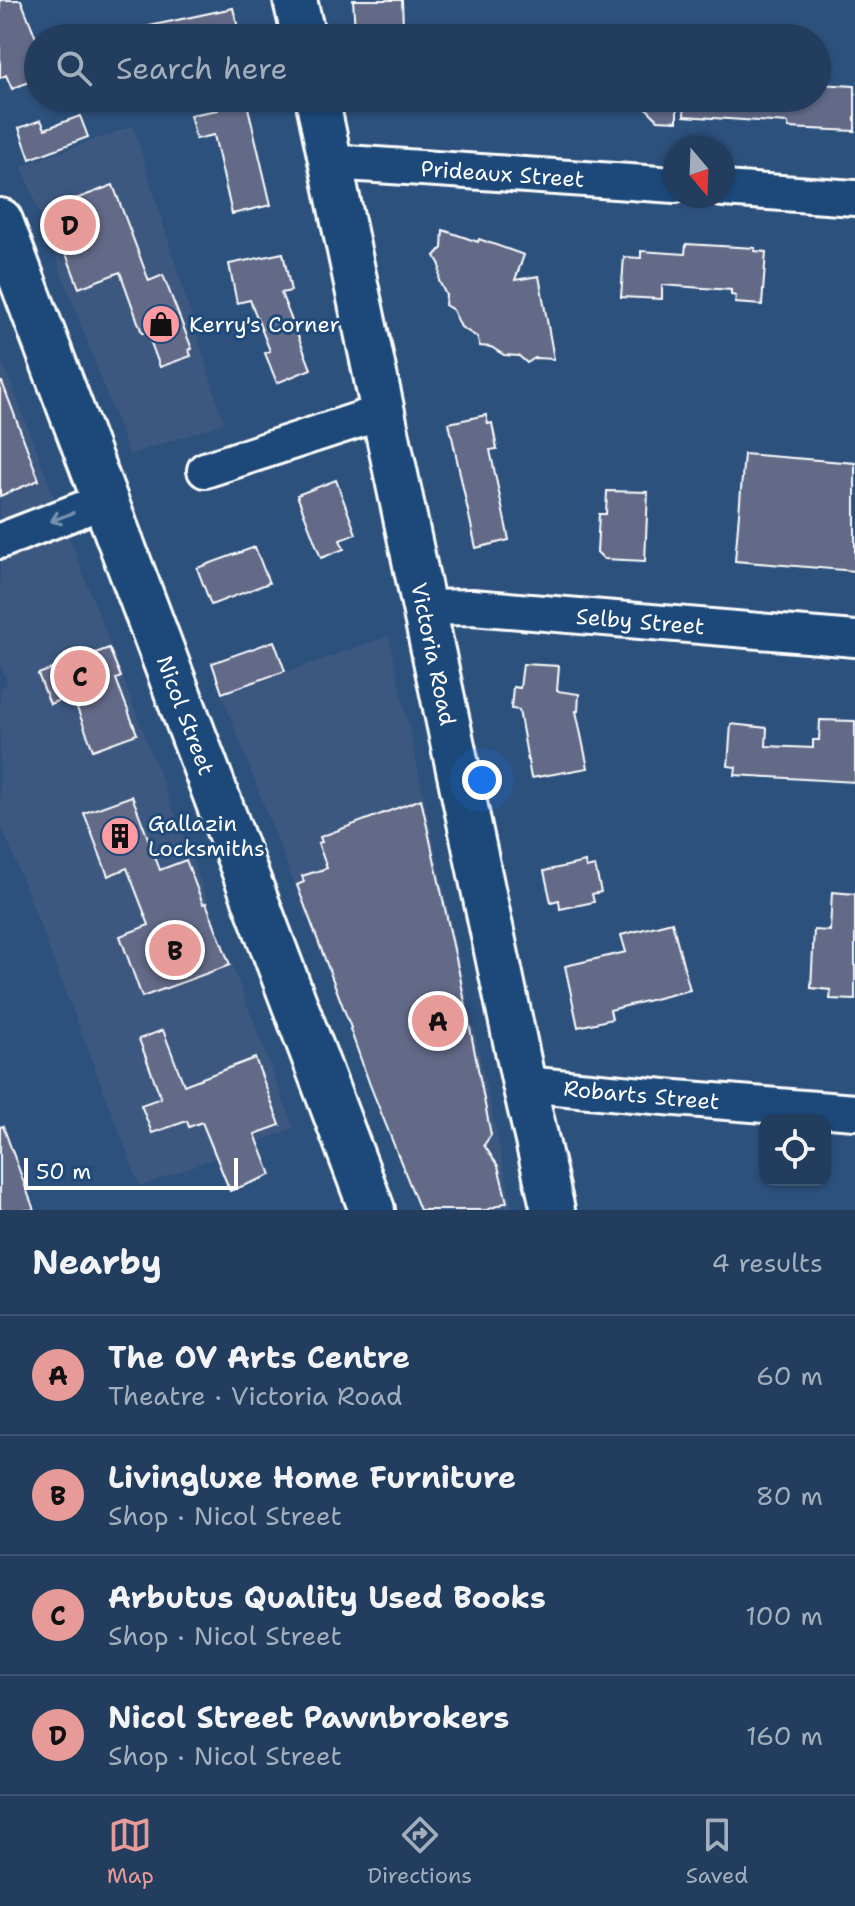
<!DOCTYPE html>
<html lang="en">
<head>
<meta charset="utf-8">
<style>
	:root { --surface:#223d5e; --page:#2e4867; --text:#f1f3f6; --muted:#a2aebc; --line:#3f5673; --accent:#e69b98 }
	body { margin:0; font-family:"Shantell Sans",sans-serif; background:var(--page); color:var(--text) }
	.controls { position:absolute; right:24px; bottom:24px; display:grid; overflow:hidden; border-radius:16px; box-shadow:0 2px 6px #0004 }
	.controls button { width:72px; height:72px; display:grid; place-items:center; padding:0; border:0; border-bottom:2px solid var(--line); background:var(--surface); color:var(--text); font:40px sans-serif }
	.compass { position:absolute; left:663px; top:136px; width:72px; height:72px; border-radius:50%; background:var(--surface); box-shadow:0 2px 6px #0004; rotate:161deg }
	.scale { position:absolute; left:24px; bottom:20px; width:214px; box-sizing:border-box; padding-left:8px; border:4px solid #fff; border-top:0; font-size:22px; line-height:28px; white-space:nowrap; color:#fff; -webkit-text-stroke:6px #1f4a7a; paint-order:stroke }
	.you { position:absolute; left:482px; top:780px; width:28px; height:28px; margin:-20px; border:6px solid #fff; border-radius:50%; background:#1a73e8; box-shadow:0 0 0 12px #1a73e833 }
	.badge { display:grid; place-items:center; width:52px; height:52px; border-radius:50%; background:var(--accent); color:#111; font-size:26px; font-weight:700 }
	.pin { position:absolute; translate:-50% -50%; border:4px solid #fff; box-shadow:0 2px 8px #0006 }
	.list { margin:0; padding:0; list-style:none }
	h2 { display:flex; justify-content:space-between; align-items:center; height:104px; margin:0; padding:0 32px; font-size:34px }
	h2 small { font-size:26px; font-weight:400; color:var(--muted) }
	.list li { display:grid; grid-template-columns:52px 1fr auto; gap:24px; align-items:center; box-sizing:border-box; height:120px; padding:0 32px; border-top:2px solid var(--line) }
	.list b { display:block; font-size:30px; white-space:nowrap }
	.list p { margin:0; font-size:26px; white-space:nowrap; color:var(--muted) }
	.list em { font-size:26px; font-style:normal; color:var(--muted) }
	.icon { flex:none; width:44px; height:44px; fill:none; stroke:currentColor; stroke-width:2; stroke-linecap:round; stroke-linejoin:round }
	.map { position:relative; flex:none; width:855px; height:1210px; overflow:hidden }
	.search { position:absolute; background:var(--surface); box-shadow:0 2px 6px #0004; left:24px; right:24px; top:24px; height:88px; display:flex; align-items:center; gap:20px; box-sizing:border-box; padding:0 28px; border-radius:44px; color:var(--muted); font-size:30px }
	.sheet { height:584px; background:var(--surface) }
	nav { display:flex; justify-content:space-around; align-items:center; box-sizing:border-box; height:112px; border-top:2px solid var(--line); background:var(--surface); font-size:22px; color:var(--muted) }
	nav a { display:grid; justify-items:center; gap:4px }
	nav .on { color:var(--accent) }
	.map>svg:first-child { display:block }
	.built { fill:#3d5980 }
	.building { fill:#636b88; stroke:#fff; stroke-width:2 }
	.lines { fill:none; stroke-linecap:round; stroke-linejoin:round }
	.minor-casing { stroke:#fff; stroke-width:40 }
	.tertiary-casing { stroke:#fff; stroke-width:48 }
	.trunk-casing { stroke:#fff; stroke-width:50 }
	.minor { stroke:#1f4a7a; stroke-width:34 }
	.tertiary { stroke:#1f4a7a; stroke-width:42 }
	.trunk { stroke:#1f4a7a; stroke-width:44 }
	.oneway { stroke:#7992af }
	.labels { text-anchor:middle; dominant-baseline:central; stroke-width:6; stroke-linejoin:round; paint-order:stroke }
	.street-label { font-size:22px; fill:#fff; stroke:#1f4a7a }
	.poi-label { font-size:22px; fill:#fff; stroke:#1f4a7a; text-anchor:start }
</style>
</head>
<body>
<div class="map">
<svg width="855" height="1210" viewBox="0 0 855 1210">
	<rect width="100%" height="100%" fill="#2d517d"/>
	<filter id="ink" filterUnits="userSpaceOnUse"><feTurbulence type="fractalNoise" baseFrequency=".0125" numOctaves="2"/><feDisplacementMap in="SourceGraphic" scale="16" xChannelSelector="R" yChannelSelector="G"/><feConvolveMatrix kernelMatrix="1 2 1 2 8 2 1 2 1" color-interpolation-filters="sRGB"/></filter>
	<g filter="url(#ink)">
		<g class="built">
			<polygon points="133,126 224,423 129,455 22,166"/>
			<polygon points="0,355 294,1128 140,1186 0,821 0,688 8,684 0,663"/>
			<polygon points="389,636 513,1210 419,1210 222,695"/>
		</g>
		<g class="building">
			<polygon points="0,0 21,0 38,43 38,78 12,89 6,75 0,78"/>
			<polygon points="353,0 402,0 403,26 355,30"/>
			<polygon points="233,8 238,28 232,30 234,38 141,38 140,28"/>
			<polygon points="817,84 855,86 855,131 788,128 788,123 684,116 685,98 817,98"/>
			<polygon points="636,98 677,98 677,121 658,120"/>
			<polygon points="246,99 271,205 232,214 214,135 196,139 190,115 218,110 218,105"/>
			<polygon points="80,116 88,137 30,159 19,128 41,120 45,129"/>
			<polygon points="113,185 149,281 163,275 192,349 189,350 191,356 160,367 147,332 142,333 120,272 79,288 49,209"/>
			<polygon points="443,230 478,242 479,239 524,255 515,280 539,276 554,359 535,358 527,363 519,356 504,355 491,347 480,346 477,337 461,327 453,310 445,305 446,295 439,281 440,265 435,256 442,248"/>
			<polygon points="686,244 755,248 755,251 766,252 762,305 735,303 736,296 731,295 731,290 662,285 662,299 621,297 624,257 641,258 641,251 685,254"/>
			<polygon points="283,253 291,291 281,293 311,369 277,383 265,353 270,351 250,300 237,303 229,264"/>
			<polygon points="0,382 2,382 39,480 0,496"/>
			<polygon points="486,415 488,424 492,423 497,449 490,450 509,540 476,548 449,423"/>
			<polygon points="744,454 855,463 855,571 735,561"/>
			<polygon points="336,480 356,534 340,540 344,549 321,558 297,495"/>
			<polygon points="607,491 648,492 645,561 604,559 597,552 599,514 606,514"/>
			<polygon points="255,547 269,583 211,605 197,568"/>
			<polygon points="274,641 285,671 222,693 212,663"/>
			<polygon points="109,648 121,677 116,679 137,734 93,750 72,695 50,704 38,674"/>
			<polygon points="523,664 559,666 557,691 579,694 578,711 576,711 588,768 531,778 519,710 511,709 513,687 520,688"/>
			<polygon points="820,720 855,721 855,782 735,775 736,767 728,766 731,724 767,728 766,746 813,748 813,740 819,740"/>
			<polygon points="132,796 160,870 186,860 203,904 206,903 230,965 142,997 120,936 149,925 127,868 108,876 84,813"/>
			<polygon points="421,799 460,977 491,1135 484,1145 498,1166 507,1202 487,1210 420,1210 370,1085 350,1029 351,1028 297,885 304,882 302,876 327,868 318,843 322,842 320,837"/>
			<polygon points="585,862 586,868 595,866 601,892 592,894 594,902 560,909 559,900 551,902 544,871"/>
			<polygon points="832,892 855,894 855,1000 830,999 831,990 811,988 814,930 830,931"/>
			<polygon points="672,922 690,990 610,1010 612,1019 578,1027 565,966 626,952 621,935"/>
			<polygon points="163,1030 184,1085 255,1058 280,1125 255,1134 271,1175 230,1191 202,1122 189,1127 187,1121 152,1133 141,1105 161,1098 139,1039"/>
			<polygon points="3,1126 34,1210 0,1210 0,1127"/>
		</g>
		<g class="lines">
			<defs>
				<g id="minor">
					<path id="s1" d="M 331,162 L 675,185"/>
					<polyline points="723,189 855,198"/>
					<polyline points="205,470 383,412"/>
					<polyline points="0,541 106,500"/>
					<path id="s2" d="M 425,608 L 472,607 L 855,639"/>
					<path id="s3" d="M 524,1084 L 676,1098 L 855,1112"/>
				</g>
				<g id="tertiary">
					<polyline points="295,0 304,38"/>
					<path id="s4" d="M 317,98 L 524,1084 L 553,1210"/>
				</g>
				<g id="trunk">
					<path id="s5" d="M 0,221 L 372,1210"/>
				</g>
			</defs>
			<use href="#minor" class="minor-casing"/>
			<use href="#tertiary" class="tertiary-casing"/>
			<use href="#trunk" class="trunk-casing"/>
			<use href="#minor" class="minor"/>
			<use href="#tertiary" class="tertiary"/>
			<use href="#trunk" class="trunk"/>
		</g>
		<defs><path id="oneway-shaft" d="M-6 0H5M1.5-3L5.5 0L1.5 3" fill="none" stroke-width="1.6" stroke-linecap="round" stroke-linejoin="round" transform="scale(2)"/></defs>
		<use class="oneway" href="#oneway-shaft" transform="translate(62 517) rotate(159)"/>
	</g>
	<defs>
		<symbol id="shop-disc" viewBox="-11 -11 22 22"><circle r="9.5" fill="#ff9aa2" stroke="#1f4a7a"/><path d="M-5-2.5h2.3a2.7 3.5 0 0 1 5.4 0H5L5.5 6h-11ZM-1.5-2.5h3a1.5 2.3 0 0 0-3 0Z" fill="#111"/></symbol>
		<symbol id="building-disc" viewBox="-11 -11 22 22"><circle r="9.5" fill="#ff9aa2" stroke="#1f4a7a"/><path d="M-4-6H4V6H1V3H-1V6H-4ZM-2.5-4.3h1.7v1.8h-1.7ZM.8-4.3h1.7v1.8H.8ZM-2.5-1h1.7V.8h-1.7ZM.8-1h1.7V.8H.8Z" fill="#111"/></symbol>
	</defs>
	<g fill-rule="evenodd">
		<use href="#shop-disc" x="139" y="302" width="44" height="44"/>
		<use href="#building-disc" x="98" y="814" width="44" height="44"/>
	</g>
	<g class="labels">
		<g class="street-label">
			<text stroke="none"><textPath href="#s1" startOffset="172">Prideaux Street</textPath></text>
			<text stroke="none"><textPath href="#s2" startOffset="216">Selby Street</textPath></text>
			<text stroke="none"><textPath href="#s4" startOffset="568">Victoria Road</textPath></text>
			<text stroke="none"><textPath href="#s5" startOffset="528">Nicol Street</textPath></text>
			<text stroke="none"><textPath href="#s3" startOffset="118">Robarts Street</textPath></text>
		</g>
		<g class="poi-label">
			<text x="189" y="324">Kerry's Corner</text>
			<text x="148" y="823">Gallazin<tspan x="148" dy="25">Locksmiths</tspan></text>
		</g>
	</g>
</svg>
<div class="controls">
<button><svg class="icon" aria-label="locate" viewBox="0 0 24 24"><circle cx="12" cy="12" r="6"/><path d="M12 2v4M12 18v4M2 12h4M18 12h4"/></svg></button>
</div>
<svg class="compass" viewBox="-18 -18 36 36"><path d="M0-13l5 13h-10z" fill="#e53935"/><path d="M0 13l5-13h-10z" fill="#a2aebc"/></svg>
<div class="scale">50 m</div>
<div class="you"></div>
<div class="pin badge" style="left:438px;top:1021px">A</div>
<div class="pin badge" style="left:175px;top:950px">B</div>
<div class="pin badge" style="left:80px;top:676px">C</div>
<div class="pin badge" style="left:70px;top:225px">D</div>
<div class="search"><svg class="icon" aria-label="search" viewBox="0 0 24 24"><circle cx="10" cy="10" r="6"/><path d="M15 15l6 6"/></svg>Search here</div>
</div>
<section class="sheet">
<h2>Nearby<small>4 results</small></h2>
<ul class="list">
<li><span class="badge">A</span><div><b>The OV Arts Centre</b><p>Theatre · Victoria Road</p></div><em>60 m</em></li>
<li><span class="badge">B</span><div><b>Livingluxe Home Furniture</b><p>Shop · Nicol Street</p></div><em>80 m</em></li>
<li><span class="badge">C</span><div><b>Arbutus Quality Used Books</b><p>Shop · Nicol Street</p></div><em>100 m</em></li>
<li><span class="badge">D</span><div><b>Nicol Street Pawnbrokers</b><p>Shop · Nicol Street</p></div><em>160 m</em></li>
</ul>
</section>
<nav>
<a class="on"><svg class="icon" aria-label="map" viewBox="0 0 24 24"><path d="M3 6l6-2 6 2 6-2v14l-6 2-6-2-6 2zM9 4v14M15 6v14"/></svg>Map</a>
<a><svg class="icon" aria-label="directions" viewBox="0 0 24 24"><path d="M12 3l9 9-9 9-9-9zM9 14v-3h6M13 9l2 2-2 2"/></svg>Directions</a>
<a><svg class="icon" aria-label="saved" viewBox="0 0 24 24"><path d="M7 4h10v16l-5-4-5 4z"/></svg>Saved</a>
</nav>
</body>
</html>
